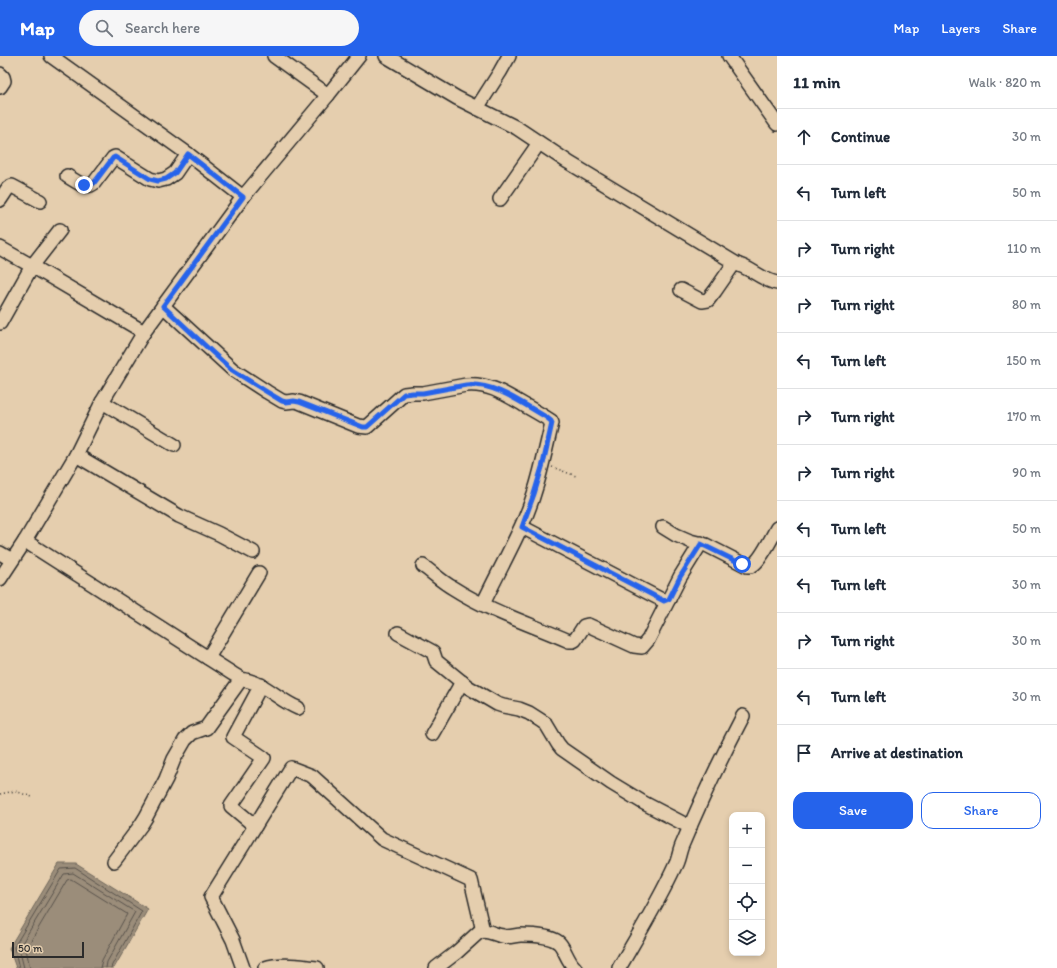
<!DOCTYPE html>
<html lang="en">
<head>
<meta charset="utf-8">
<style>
	:root { --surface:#fff; --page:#f6f6f7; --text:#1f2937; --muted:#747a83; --line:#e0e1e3; --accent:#2563eb }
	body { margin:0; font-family:Itim,sans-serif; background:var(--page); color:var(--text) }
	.controls { position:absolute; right:12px; bottom:12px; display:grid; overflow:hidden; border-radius:8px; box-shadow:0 2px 6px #0003 }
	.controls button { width:36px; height:36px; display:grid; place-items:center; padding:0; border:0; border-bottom:1px solid var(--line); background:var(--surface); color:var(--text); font:20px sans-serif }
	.scale { position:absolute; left:12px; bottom:10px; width:72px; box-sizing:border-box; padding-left:4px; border:2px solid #2b2b2b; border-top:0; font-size:11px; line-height:14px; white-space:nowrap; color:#2b2b2b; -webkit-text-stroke:3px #e5ceae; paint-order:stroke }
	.stop { position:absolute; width:12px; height:12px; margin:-9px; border:3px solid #2563eb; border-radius:50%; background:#fff }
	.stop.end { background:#2563eb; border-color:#fff; box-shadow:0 1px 4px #0008 }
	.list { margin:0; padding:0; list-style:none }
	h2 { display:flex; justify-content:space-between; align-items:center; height:52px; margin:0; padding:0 16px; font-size:17px }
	h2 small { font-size:13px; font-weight:400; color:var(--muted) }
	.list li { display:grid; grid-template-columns:26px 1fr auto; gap:12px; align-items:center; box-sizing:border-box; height:56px; padding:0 16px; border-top:1px solid var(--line) }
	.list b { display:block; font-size:15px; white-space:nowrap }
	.list em { font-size:13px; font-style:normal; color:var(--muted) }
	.actions { display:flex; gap:8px; padding:12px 16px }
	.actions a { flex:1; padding:9px 0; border:1px solid var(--accent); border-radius:12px; text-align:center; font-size:14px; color:var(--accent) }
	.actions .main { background:var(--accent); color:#fff }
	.icon { flex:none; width:22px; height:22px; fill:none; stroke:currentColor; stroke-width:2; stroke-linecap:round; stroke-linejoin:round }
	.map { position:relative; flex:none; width:777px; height:912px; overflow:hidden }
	header { display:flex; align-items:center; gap:24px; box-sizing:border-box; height:56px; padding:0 20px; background:var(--accent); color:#fff }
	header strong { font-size:19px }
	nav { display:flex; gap:22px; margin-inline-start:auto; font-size:14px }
	.search { width:280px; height:36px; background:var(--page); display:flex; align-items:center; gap:10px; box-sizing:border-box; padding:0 14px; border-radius:22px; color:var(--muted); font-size:15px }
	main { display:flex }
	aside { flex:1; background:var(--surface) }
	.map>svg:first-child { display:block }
	.water { fill:#9b8d7a; stroke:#6e665a }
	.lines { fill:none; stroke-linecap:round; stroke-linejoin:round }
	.shore { stroke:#58524b; stroke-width:1 }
	.minor-casing { stroke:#2b2b2b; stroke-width:16 }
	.path { stroke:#2b2b2b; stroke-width:1.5; stroke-dasharray:1 3; stroke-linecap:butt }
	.minor { stroke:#e5ceae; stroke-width:13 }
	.route { stroke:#2563eb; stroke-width:5 }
</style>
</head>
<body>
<header>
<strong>Map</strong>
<div class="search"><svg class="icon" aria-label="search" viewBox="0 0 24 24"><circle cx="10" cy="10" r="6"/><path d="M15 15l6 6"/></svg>Search here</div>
<nav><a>Map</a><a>Layers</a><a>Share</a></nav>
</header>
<main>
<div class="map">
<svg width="777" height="912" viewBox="0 0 777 912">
	<rect width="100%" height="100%" fill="#e5ceae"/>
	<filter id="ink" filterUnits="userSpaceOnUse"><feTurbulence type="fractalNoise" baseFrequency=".025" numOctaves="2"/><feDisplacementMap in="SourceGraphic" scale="8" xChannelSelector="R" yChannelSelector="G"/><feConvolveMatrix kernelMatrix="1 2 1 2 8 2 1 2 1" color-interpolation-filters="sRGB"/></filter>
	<g filter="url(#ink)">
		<polygon class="water" points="59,808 76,808 148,853 114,912 16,912 9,892"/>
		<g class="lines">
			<g class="shore">
				<polyline points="19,912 14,891 61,813 75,812 142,855 112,909 111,912"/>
				<polyline points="24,912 19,892 64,818 73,817 135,856 107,906 106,912"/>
				<polyline points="30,912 26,893 67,824 71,823 127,858 102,904 100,912"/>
			</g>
			<defs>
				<g id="minor">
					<polyline points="51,0 188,98 243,141"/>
					<polyline points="274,0 328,39"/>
					<polyline points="386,0 457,42 517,72 568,106 737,208"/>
					<polyline points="729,0 777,68"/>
					<polyline points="0,18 3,21 4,25 0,31"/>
					<polyline points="477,52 500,16 509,0"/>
					<path d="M 67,120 C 76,125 85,134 94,127 L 113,102 L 115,101 L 150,123 L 158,125 L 166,123 L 175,117 L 188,98"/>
					<polyline points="500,143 539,87"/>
					<polyline points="0,144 8,132 12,130 40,145"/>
					<polyline points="0,192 32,210 144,276"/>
					<path d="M 681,234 L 702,245 L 708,244 L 715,235 L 733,209 L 735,208 C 749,210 761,224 777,227"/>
					<path d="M 163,250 L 233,314 L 267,336 L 282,345 L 286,346 L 294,345 L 299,346 L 358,370 L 367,371 L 404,338 L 413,337 L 423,337 L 466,329 C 489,327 505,338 524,349 C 533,354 542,359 551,365 L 552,367 L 551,371 C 543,405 536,440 521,471 C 509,497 495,523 483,548"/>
					<polyline points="0,267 32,210 60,174"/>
					<polyline points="102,346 174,389"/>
					<polyline points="76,399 179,460 219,478 253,496"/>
					<polyline points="522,471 664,545 669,543"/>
					<path d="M 663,471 L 676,479 L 690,485 L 706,489 L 747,510 C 751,510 751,510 754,508 C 762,502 772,481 777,472"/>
					<polyline points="25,485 233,618 238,621 239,623 239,626 206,672 192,677 185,684 174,703 166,723 146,761 141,769 114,805"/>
					<polyline points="0,497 12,504"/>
					<path d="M 423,510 C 433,517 442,526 453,532 C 489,555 530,568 569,585 L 573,585 L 575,584 L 584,570 L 588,569 L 634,590 L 642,591 L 648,584 L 680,521 L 701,487"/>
					<polyline points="0,523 25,485 76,399 102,346 144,276 243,141 328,39 359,0"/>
					<polyline points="398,577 433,596 436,605 468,631 497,648 503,650 519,653 529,657 540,664 546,668 558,688 562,693 611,727 644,747 690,771"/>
					<polyline points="208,602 259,517"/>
					<path d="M 239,623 C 266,626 276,643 298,652"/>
					<polyline points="432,678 462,626"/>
					<polyline points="255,770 231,750 264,702 233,681 261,629"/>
					<polyline points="243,912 233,884 211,841 291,712 312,720 382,783 471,824 483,875"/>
					<path d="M 265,912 C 279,907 302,910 317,912"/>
					<path d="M 436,912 L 457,896 L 479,876 C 488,873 494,879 503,880 C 509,882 515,879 521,879 C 531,879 550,880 558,886 C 564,890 567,905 575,912"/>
					<path d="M 619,912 C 638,879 659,845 675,810 C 679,803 679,795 683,787 C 701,744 721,702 743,660"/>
				</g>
			</defs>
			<use href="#minor" class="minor-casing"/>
			<g class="path">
				<polyline points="552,411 576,420"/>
				<polyline points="0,738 15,735 32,741"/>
			</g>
			<use href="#minor" class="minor"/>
		</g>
	</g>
	<g class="lines" filter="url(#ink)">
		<path class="route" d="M 84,129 L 88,130 L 94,127 L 113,102 L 115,101 L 150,123 L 158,125 L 166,123 L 175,117 L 188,98 L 243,141 L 163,250 L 212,296 L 232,314 L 267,336 L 282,345 L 286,346 L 294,345 L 299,346 L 363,371 L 367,371 L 404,338 L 413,337 L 423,337 L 466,329 C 496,327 521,347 546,361 L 551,365 L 552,367 L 543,408 L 534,438 L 522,471 L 664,545 L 669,543 L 680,521 L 701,488 L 742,508"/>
	</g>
</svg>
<div class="controls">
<button>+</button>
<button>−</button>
<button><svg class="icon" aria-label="locate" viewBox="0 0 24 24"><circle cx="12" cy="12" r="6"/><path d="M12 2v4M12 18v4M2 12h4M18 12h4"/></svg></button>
<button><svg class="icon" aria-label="layers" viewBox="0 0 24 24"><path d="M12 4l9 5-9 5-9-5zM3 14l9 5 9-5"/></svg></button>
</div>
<div class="scale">50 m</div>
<div class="stop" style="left:742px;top:508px"></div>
<div class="stop end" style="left:84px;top:129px"></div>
</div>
<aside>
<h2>11 min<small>Walk · 820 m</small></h2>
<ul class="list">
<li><svg class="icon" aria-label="ahead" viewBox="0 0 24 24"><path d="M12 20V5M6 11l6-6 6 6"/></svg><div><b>Continue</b></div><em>30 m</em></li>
<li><svg class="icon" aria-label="left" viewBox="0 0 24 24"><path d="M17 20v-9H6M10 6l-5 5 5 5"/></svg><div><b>Turn left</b></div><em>50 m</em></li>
<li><svg class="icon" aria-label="right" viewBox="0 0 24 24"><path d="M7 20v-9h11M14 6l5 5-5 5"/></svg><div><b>Turn right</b></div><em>110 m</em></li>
<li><svg class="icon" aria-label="right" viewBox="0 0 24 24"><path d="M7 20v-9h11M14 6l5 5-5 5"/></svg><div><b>Turn right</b></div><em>80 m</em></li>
<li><svg class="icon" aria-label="left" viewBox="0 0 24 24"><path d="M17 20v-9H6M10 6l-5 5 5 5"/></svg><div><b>Turn left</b></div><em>150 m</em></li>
<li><svg class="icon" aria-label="right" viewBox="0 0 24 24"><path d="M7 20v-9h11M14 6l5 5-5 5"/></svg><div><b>Turn right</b></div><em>170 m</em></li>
<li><svg class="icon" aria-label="right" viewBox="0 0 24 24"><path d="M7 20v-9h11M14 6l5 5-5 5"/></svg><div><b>Turn right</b></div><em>90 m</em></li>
<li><svg class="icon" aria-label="left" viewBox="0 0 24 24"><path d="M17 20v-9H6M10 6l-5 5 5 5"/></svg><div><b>Turn left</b></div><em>50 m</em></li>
<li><svg class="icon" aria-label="left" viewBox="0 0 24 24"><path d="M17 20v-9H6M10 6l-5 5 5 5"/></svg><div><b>Turn left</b></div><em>30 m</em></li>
<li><svg class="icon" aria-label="right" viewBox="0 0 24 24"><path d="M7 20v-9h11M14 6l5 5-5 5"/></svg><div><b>Turn right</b></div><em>30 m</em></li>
<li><svg class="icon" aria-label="left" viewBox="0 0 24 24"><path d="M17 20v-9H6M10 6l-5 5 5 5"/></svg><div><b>Turn left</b></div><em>30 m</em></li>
<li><svg class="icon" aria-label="arrive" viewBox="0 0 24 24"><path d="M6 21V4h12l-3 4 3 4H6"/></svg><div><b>Arrive at destination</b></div></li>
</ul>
<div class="actions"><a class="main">Save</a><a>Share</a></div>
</aside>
</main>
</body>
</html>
